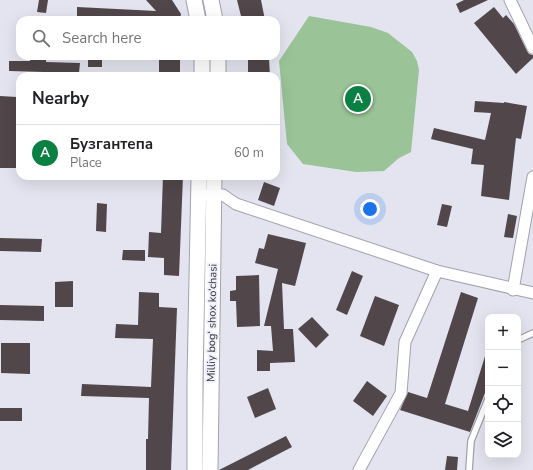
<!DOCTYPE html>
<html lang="en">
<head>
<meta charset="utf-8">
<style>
	:root { --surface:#fff; --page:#f6f6f6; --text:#202124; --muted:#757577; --line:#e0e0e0; --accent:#0b8043 }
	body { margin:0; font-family:"Nunito Sans",sans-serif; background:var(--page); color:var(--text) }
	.controls { position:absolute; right:12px; bottom:12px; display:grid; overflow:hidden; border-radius:8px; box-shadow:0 4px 16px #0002 }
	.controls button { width:36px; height:36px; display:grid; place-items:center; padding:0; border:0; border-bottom:1px solid var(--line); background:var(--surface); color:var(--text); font:20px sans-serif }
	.you { position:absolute; left:370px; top:209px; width:14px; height:14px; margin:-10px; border:3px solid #fff; border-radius:50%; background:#1a73e8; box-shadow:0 0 0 6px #1a73e833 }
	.badge { display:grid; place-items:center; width:26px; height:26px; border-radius:50%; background:var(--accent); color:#fff; font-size:13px; font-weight:700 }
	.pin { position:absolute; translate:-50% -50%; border:2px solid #fff; box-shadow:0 1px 4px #0006 }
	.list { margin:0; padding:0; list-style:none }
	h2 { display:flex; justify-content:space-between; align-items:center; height:52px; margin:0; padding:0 16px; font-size:17px }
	h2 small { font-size:13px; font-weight:400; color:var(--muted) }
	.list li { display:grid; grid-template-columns:26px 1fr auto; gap:12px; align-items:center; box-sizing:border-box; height:56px; padding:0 16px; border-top:1px solid var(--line) }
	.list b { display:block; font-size:15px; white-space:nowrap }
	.list p { margin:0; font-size:13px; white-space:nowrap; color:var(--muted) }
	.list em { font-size:13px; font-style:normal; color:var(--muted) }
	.icon { flex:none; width:22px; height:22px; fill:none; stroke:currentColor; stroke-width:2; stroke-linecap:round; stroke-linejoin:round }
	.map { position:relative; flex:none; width:533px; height:470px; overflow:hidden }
	.search { position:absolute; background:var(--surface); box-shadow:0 4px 16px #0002; left:16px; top:16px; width:264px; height:44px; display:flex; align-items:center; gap:10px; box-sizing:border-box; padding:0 14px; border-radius:12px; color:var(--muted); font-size:15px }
	.panel { position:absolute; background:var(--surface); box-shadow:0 4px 16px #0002; left:16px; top:72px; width:264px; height:108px; border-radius:12px }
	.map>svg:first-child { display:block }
	.green { fill:#9ac397 }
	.building { fill:#51474a }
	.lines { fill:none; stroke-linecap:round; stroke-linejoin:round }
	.lane-casing { stroke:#a1a2ad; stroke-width:8 }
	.street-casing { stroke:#a1a2ad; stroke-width:13 }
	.secondary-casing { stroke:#a1a2ad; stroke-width:17 }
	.lane { stroke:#fff; stroke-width:5.5 }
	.street { stroke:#fff; stroke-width:11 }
	.secondary { stroke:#fff; stroke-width:15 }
	.labels { text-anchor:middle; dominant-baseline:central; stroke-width:4; stroke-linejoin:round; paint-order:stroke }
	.street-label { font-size:11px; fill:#35353a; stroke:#f0f1fc }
</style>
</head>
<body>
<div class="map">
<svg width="533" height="470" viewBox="0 0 533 470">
	<rect width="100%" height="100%" fill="#e3e4ef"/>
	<polygon class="green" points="309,16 371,27 388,33 412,52 417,61 419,70 411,152 399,158 384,171 356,172 303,164 287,144 279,61"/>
	<g class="building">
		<polygon points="39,0 48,0 46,13 37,12"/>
		<polygon points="146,0 172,0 181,14 180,20 77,20 77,7 156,11"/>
		<polygon points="237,0 261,0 265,20 242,20"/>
		<polygon points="464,0 488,0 460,13 456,4"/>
		<polygon points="494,7 503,18 506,15 514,24 527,51 529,54 533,55 533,58 516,74 474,23"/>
		<polygon points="31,56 46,56 46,62 80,63 79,73 9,71 9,61 30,61"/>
		<rect x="88" y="56" width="14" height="11"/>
		<rect x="159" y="56" width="21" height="20"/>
		<polygon points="269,59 270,76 248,76 248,60"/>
		<polygon points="0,96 17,97 16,122 19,122 17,168 0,168"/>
		<polygon points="475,101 504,103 504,102 527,106 521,139 516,138 509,200 481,196 484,165 471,164 473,149 431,139 434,128 485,140 491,113 474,112"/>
		<polygon points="163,176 183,176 179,276 164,275 164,258 148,257 149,232 161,233"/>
		<polygon points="264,182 280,188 274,206 258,200"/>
		<polygon points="97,203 107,204 106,232 96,231"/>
		<polygon points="442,204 452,206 447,227 437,225"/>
		<polygon points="508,214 517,216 513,238 504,237"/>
		<polygon points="268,234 306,243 295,286 282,283 284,329 293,329 295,362 270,363 270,371 257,371 257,350 273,351 271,326 264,326 278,269 255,263 259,248 264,249"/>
		<polygon points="0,238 42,239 41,252 0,251"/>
		<polygon points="123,250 145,250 145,261 122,260"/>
		<polygon points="352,271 363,276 347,315 336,310"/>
		<polygon points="259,275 260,326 237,327 236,301 230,301 230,291 236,290 236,276"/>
		<polygon points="73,281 73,307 55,307 55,282"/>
		<polygon points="139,292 159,293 159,307 177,308 171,470 146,470 146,439 148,439 149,398 81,396 82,384 151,387 153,339 115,338 116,324 138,325"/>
		<polygon points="461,292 478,298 445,404 468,411 486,353 488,354 488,385 470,432 400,410 408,392 427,398"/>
		<polygon points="375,296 399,305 384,346 360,336"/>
		<polygon points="0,305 44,306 44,321 0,320"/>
		<polygon points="312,317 329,335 316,348 298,329"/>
		<polygon points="1,343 30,343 30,374 1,373"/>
		<polygon points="367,381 387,396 373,416 353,401"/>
		<polygon points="268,388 276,409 255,418 247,397"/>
		<rect x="0" y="408" width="22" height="13"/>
		<polygon points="286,436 292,447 248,470 219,470"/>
		<polygon points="447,456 458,457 457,470 445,470"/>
	</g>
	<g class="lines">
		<defs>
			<g id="lane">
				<polyline points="518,340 533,333"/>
				<polyline points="469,470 471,441 488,399"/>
			</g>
			<g id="street">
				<polyline points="510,0 533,48"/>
				<polyline points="207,195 223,195 236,204 437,271 533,293"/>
				<polyline points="513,290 533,177"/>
				<polyline points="359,470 401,393 405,342 437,271"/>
			</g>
			<g id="secondary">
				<polyline points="194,0 198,20"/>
				<polyline points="211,0 215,20"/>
				<polyline points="202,56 202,76"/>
				<polyline points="218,56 218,76"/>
				<polyline points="195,470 195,379 199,176"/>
				<polyline points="210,470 214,176"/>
			</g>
		</defs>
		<use href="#lane" class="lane-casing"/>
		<use href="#street" class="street-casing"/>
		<use href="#secondary" class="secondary-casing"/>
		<use href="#lane" class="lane"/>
		<use href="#street" class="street"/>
		<use href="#secondary" class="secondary"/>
	</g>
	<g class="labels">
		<g class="street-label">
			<text transform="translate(212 323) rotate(-89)">Milliy bog‘ shox ko‘chasi</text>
		</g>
	</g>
</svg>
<div class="controls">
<button>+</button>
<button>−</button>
<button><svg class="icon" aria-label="locate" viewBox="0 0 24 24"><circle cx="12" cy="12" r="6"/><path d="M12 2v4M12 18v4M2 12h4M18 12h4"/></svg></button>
<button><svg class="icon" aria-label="layers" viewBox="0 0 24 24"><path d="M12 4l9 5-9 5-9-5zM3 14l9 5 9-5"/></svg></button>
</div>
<div class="you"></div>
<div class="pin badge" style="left:358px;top:99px">A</div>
<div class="search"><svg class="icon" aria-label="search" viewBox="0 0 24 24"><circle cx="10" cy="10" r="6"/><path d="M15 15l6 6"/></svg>Search here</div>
<section class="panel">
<h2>Nearby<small></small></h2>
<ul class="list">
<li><span class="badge">A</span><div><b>Бузгантепа</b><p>Place</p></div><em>60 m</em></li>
</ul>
</section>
</div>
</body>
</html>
